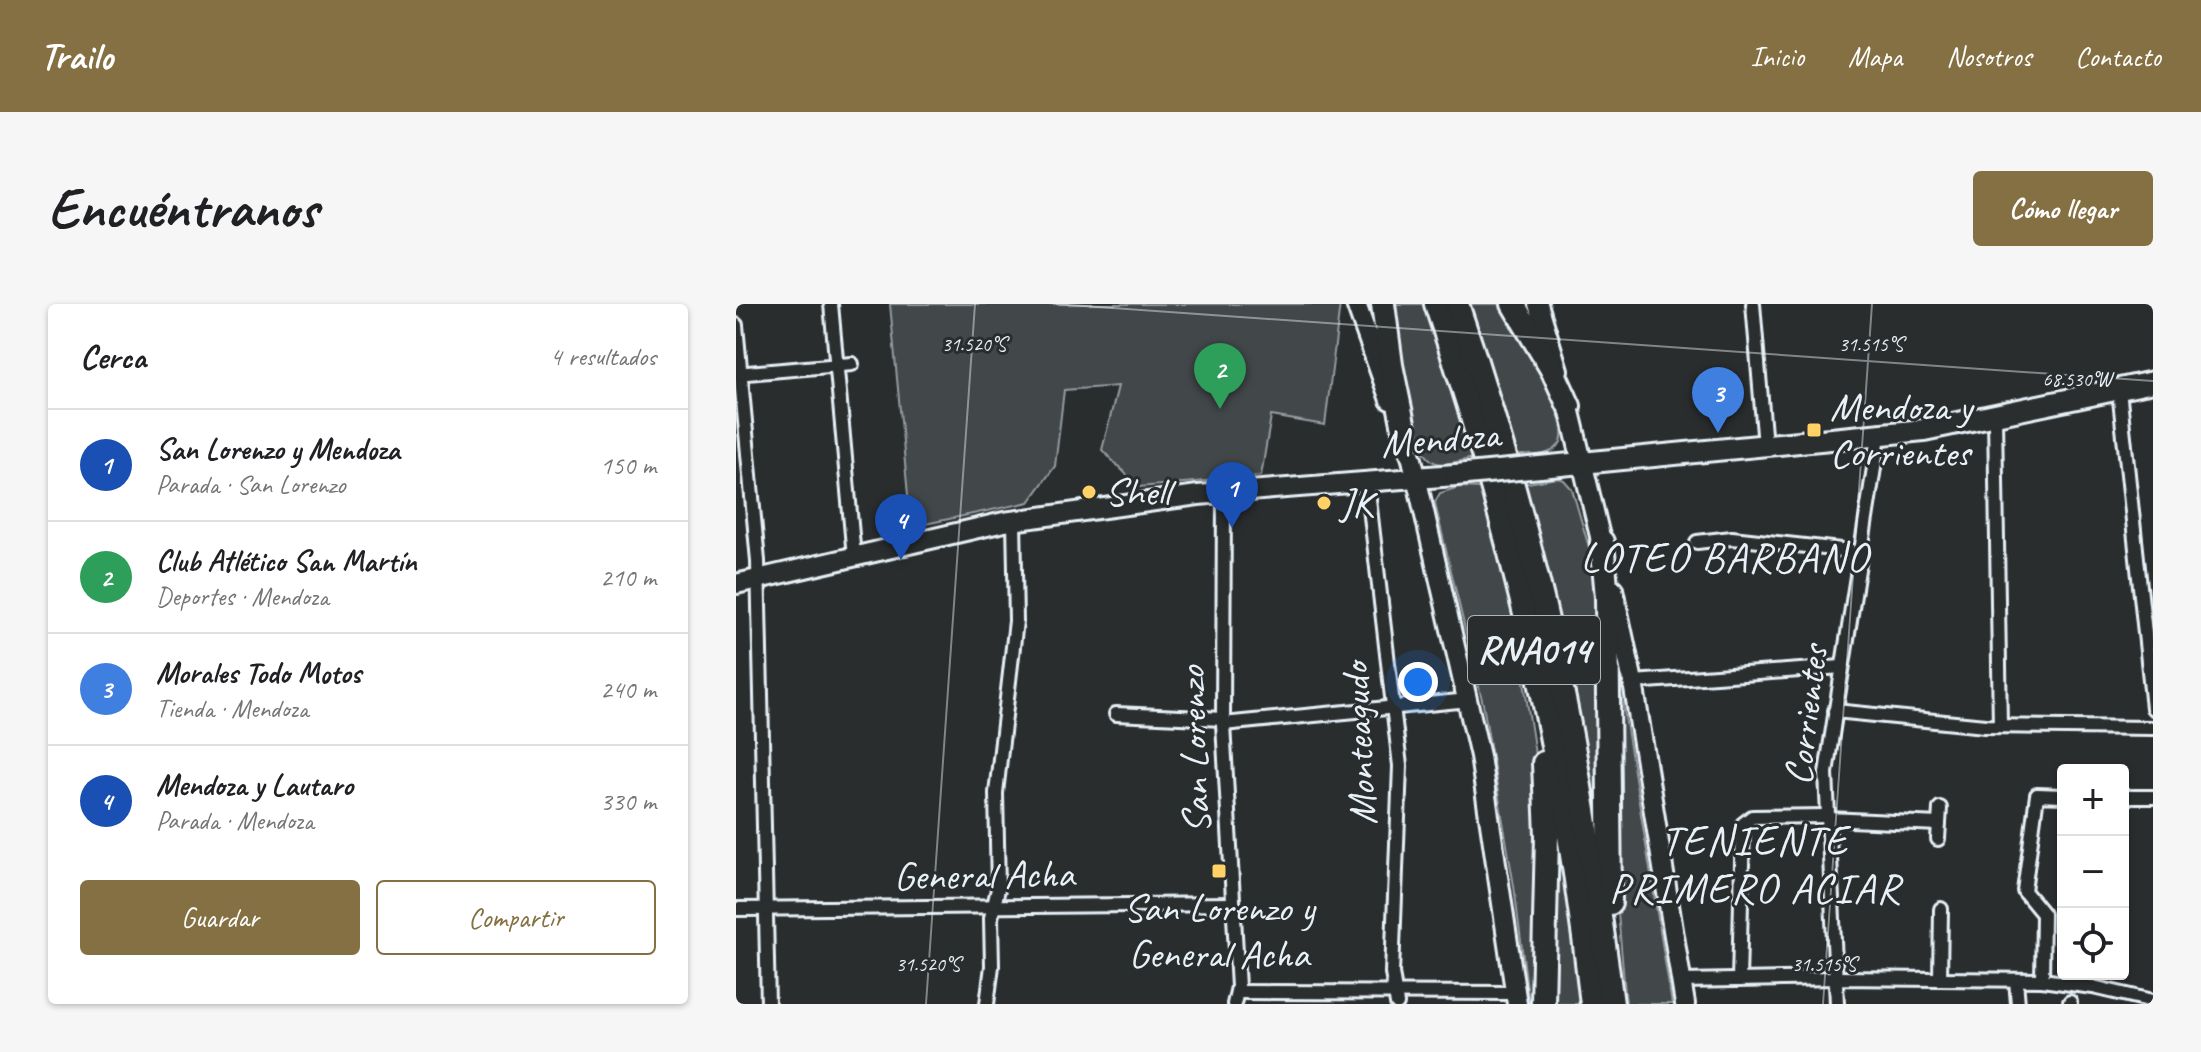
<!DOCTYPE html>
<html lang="es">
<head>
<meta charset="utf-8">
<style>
	:root { --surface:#fff; --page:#f6f6f6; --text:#202124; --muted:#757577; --line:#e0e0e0; --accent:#847042 }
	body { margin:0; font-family:Caveat,sans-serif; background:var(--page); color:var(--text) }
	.controls { position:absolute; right:24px; bottom:24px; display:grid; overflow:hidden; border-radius:8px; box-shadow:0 2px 6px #0004 }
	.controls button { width:72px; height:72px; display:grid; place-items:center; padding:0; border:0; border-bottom:2px solid var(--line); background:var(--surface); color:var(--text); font:40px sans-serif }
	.you { position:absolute; left:682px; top:378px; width:28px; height:28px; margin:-20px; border:6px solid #fff; border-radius:50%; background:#1a73e8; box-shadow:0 0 0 12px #1a73e833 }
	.badge { display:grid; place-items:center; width:52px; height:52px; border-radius:50%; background:var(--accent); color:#fff; font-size:26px; font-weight:700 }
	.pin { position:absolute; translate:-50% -66px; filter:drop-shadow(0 2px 4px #0008) }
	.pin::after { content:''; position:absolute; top:42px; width:28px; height:24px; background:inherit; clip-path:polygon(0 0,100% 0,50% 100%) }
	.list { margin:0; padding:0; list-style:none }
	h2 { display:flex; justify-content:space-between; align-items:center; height:104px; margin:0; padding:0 32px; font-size:34px }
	h2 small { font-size:26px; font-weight:400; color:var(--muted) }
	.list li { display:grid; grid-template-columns:52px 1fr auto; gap:24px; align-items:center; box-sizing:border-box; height:112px; padding:0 32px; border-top:2px solid var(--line) }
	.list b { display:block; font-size:30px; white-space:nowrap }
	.list p { margin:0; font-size:26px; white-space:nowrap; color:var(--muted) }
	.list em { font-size:26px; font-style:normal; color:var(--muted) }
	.actions { display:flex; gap:16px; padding:24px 32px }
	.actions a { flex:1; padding:18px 0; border:2px solid var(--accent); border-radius:8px; text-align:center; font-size:28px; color:var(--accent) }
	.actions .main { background:var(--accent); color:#fff }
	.icon { flex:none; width:44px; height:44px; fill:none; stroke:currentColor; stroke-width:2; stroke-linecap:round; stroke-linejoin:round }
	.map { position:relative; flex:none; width:1417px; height:700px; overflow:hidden; border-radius:8px }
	header { display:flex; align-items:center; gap:48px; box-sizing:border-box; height:112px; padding:0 40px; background:var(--accent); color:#fff }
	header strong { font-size:38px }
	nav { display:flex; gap:44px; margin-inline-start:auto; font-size:28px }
	.intro { display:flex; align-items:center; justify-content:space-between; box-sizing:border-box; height:192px; padding:0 48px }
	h1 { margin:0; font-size:56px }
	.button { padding:20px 36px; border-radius:8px; background:var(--accent); color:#fff; font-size:28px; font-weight:700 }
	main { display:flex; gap:48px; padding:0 48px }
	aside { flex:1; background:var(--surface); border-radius:8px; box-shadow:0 2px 6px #0004 }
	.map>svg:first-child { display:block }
	.green { fill:#424648; stroke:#959ca0; stroke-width:2 }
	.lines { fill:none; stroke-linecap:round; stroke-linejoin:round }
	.street-casing { stroke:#e8f1f8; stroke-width:18 }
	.secondary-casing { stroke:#e8f1f8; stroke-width:24 }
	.primary-casing { stroke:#e8f1f8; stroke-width:26 }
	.highway-casing { stroke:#e8f1f8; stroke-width:28 }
	.street { stroke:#2a2d2e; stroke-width:12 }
	.secondary { stroke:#2a2d2e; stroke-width:18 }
	.primary { stroke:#2a2d2e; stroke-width:20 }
	.highway { stroke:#2a2d2e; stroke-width:22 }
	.primary-bridge-casing { stroke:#e8f1f8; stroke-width:26; stroke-linecap:butt }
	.primary-bridge { stroke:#2a2d2e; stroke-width:20 }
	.ticks { fill:none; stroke:#e8f1f8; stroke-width:2; stroke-opacity:0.45 }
	.poi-dot { fill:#ffd166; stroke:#2a2d2e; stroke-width:3 }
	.labels { text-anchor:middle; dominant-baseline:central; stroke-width:6; stroke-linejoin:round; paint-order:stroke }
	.shield { fill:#2a2d2e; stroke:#afb6bb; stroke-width:2 }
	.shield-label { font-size:38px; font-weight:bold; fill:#e8f1f8 }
	.poi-label { font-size:40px; fill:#e8f1f8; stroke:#2a2d2e; text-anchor:start }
	.street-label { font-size:40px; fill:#e8f1f8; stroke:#2a2d2e }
	.neighbourhood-label { font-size:42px; letter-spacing:2px; fill:#e8f1f8; stroke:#2a2d2e }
	.ticks-label { font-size:20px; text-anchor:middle; fill:#e8f1f8; stroke:#2a2d2e; stroke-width:6; stroke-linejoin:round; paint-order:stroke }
</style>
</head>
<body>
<header>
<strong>Trailo</strong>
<nav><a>Inicio</a><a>Mapa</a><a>Nosotros</a><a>Contacto</a></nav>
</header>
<div class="intro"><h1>Encuéntranos</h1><a class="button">Cómo llegar</a></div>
<main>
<aside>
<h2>Cerca<small>4 resultados</small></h2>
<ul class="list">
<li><span class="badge" style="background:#1a4fb4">1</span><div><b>San Lorenzo y Mendoza</b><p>Parada · San Lorenzo</p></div><em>150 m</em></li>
<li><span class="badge" style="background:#2e9e5b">2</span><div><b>Club Atlético San Martín</b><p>Deportes · Mendoza</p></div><em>210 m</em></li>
<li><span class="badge" style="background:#3f7fe0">3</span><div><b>Morales Todo Motos</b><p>Tienda · Mendoza</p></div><em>240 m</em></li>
<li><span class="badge" style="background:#1a4fb4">4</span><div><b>Mendoza y Lautaro</b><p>Parada · Mendoza</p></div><em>330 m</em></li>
</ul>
<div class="actions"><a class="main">Guardar</a><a>Compartir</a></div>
</aside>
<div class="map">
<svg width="1417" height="700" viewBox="0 0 1417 700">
	<rect width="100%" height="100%" fill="#2a2d2e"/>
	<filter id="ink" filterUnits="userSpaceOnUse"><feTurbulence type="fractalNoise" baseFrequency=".0125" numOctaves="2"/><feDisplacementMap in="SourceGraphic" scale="16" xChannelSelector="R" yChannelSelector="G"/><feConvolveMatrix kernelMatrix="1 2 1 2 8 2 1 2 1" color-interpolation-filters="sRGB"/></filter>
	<g filter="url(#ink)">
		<g class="green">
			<polygon points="154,0 604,0 589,121 535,112 525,172 403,183 366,146 382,82 328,86 319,162 293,198 175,223"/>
			<path d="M 652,0 L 689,0 L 738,154 C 705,161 695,168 681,134 Z"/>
			<path d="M 731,0 L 768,0 C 781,24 835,114 825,138 C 817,154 793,151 779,151 Z"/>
			<polygon points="821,174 828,176 836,185 861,271 867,543 786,180"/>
			<polygon points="723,183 746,184 779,320 798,443 801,477 800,700 793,700 778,582 747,400 700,204 699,198 704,189"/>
			<polygon points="876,333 936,700 890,700 880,586"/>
			<polygon points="819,522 831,586 845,700 813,700"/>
		</g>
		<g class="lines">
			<defs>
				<g id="street">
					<polyline points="95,0 118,253"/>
					<polyline points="1017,0 1029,142"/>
					<polyline points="0,21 22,257 32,700"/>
					<polyline points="0,70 116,60"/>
					<polyline points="1383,86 1417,404"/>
					<polyline points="1259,113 1264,422"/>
					<polyline points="631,178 664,462 656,669 661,700"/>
					<polyline points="488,189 487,420 502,683 498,700"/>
					<polyline points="961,238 996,234 1124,248"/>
					<polyline points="897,378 1106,363"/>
					<polyline points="1099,407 1249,422 1417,424"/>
					<polyline points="380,410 487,415"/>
					<polyline points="487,420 733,396"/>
					<polyline points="1387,493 1417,493"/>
					<polyline points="1092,515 1203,520"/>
					<polyline points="1202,535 1204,504"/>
					<polyline points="0,605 497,600"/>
					<polyline points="1204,675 1205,605"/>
					<polyline points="1003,676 1007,520 1016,513 1092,512"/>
					<polyline points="1280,676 1282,700"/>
					<polyline points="1306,676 1307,610 1288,587 1301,491 1327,492"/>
					<polyline points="946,677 1100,674 1306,676 1357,683 1417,697"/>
					<polyline points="501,688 780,689"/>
					<polyline points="1334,698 1334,700"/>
					<polyline points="251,700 256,662 255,614 262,585 260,489 280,317 278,217"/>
					<polyline points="1101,700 1090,469 1143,132"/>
				</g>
				<g id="secondary">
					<polyline points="620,0 654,96"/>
					<polyline points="802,0 822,66"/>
					<polyline points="830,91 868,249"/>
					<polyline points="666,127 676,155 744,452 781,700"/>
					<polyline points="0,280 268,218 462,191 679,174"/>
					<polyline points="877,285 897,378 949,700"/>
				</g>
				<g id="primary">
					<polyline points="804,163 1188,126 1417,78"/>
					<polyline points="679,174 720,171"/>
				</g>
				<g id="highway">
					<polyline points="647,0 655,61 671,139"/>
					<path d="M 700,0 C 777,227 830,462 856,700"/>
					<path d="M 721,0 C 766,132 803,268 830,405 C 849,503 863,601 876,700"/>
					<polyline points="777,0 817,67 833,102"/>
					<polyline points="866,238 871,293 874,599"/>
					<polyline points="807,700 811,532 808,459"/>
				</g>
			</defs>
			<use href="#street" class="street-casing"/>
			<use href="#secondary" class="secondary-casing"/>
			<use href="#primary" class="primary-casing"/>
			<use href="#highway" class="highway-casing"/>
			<use href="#street" class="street"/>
			<use href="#secondary" class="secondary"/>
			<use href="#primary" class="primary"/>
			<use href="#highway" class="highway"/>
			<defs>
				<polyline id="primary-bridge" points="720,171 804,163"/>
			</defs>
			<use href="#primary-bridge" class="primary-bridge-casing"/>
			<use href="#primary-bridge" class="primary-bridge"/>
		</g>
	</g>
	<path class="ticks" d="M 320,0 L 1417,77M 190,700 L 239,0M 1087,700 L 1136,0"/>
	<g class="poi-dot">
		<rect x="1070" y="118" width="16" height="16" rx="4"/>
		<circle cx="353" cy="188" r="8"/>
		<circle cx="588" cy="199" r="8"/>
		<rect x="475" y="559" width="16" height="16" rx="4"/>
	</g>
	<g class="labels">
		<rect class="shield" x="732" y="312" width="132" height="68" rx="6"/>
		<g class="shield-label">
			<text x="798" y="346">RNA014</text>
		</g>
		<g class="poi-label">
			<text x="1094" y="103">Mendoza y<tspan x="1094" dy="46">Corrientes</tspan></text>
			<text x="369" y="188">Shell</text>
			<text x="604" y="199">JK</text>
			<text x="483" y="604" text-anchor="middle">San Lorenzo y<tspan x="483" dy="46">General Acha</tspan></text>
		</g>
		<g class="street-label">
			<text transform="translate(704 135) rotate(-5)">Mendoza</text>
			<text transform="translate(1070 411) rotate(-83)">Corrientes</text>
			<text transform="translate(623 440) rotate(-93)">Monteagudo</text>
			<text transform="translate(458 446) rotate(-92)">San Lorenzo</text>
			<text transform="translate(248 571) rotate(-1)">General Acha</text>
		</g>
		<g class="neighbourhood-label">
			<text x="989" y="253">LOTEO BARBANO</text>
			<text x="1019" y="536">TENIENTE<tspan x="1019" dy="48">PRIMERO ACIAR</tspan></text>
		</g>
	</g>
	<g class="ticks-label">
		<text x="238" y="47">31.520°S</text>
		<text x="1135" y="47">31.515°S</text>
		<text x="1341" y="82">68.530°W</text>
		<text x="192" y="667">31.520°S</text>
		<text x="1088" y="667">31.515°S</text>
	</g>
</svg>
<div class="controls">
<button>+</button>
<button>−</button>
<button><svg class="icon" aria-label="locate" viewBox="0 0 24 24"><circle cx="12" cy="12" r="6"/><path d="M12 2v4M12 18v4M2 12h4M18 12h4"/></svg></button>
</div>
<div class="you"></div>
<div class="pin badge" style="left:496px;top:224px;background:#1a4fb4">1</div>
<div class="pin badge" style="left:484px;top:105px;background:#2e9e5b">2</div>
<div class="pin badge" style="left:982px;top:129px;background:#3f7fe0">3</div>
<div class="pin badge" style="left:165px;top:256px;background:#1a4fb4">4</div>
</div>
</main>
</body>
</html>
